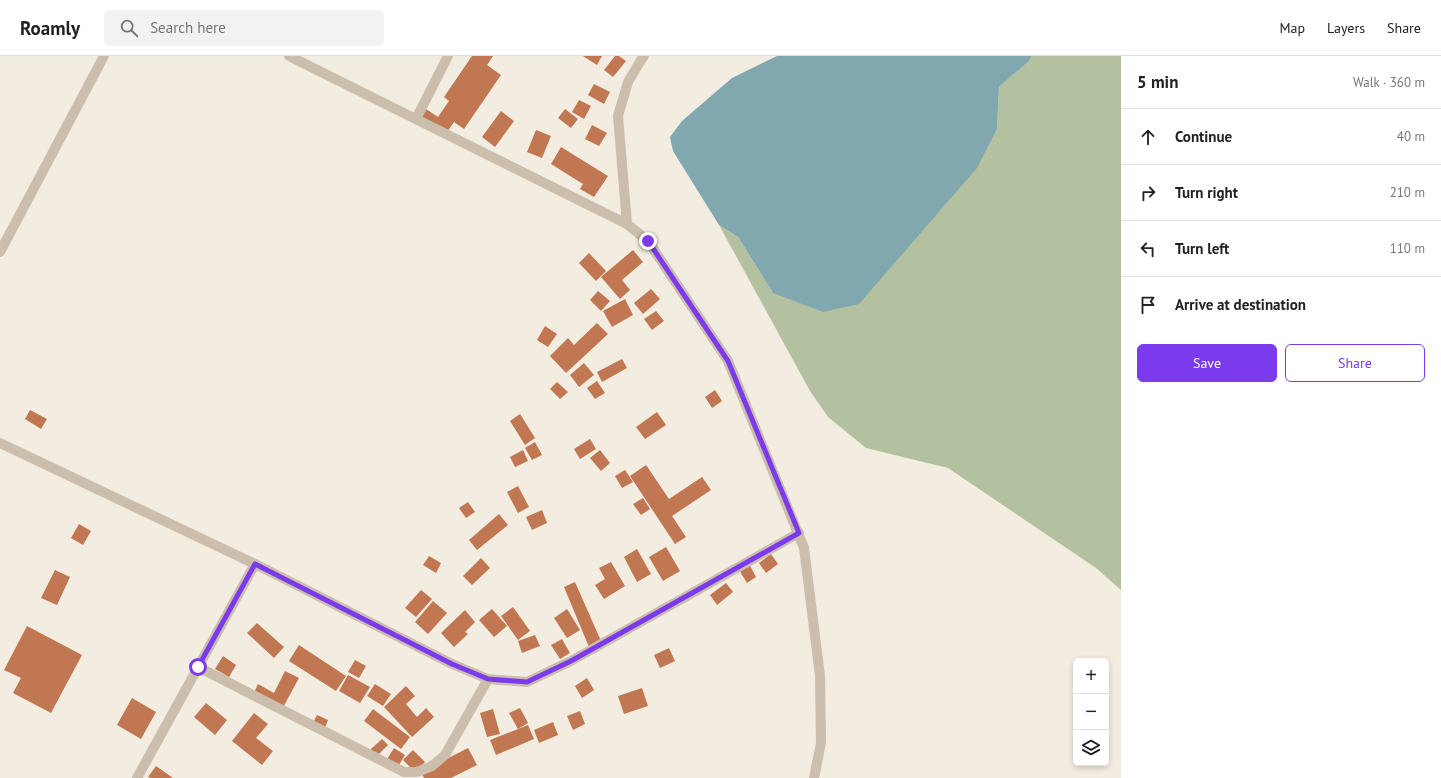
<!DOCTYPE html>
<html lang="en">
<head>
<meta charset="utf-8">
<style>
	:root { --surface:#fff; --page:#f2f2f2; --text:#222; --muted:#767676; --line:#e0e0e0; --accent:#7c3aed }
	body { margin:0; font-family:"PT Sans",sans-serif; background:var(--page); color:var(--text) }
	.controls { position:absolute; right:12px; bottom:12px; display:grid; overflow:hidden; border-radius:6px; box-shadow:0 2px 6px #0003 }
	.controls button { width:36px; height:36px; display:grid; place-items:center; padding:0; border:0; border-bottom:1px solid var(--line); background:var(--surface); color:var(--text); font:20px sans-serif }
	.stop { position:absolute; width:12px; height:12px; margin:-9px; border:3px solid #7c3aed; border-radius:50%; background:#fff }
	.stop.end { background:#7c3aed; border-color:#fff; box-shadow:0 1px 4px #0008 }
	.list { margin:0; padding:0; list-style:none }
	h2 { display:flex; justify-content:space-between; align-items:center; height:52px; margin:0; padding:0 16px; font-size:17px }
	h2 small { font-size:13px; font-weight:400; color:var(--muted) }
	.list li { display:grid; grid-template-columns:26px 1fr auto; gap:12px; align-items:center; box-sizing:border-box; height:56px; padding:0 16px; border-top:1px solid var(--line) }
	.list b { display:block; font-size:15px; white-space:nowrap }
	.list em { font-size:13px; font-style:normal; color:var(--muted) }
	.actions { display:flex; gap:8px; padding:12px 16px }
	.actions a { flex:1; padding:9px 0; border:1px solid var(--accent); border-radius:6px; text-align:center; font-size:14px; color:var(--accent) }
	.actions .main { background:var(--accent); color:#fff }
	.icon { flex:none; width:22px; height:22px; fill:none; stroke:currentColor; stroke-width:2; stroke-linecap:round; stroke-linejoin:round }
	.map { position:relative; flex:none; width:1121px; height:722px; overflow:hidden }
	header { display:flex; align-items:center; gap:24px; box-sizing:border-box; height:56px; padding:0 20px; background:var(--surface); border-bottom:1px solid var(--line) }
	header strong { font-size:19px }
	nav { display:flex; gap:22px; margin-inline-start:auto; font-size:14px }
	.search { width:280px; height:36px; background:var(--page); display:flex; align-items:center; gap:10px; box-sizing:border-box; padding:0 14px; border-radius:6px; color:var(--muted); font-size:15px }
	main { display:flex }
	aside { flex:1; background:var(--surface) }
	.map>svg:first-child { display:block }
	.green { fill:#b4c1a1 }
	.water { fill:#81a8af }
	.building { fill:#c07752 }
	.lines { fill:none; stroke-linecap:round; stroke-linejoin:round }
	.minor { stroke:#cbbead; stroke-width:10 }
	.route { stroke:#7c3aed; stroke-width:5 }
</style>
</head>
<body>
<header>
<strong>Roamly</strong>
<div class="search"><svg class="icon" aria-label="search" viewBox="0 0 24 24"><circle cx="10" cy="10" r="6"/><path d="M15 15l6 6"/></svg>Search here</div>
<nav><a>Map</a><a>Layers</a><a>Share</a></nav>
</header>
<main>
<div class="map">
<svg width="1121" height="722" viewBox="0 0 1121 722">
	<rect width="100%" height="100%" fill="#f3ece1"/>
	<polygon class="green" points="1032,0 1121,0 1121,534 1096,512 948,412 866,392 828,361 810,335 719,169 738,181 773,237 997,73 999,31 1028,6"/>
	<polygon class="water" points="777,0 1032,0 1028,6 999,31 997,73 977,112 859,248 823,256 773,237 738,181 719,169 673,95 670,81 682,65 732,22"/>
	<g class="building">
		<polygon points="472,0 493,0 487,9 501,19 464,73 454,66 445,79 420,62 426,53 438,61 449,45 444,41"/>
		<polygon points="583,0 602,0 597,9"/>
		<polygon points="615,0 619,0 626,5 613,21 604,14"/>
		<polygon points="594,28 610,36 604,48 588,39"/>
		<polygon points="579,44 591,50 584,63 572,56"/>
		<polygon points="565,53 578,63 571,72 558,62"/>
		<polygon points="501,55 514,65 495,91 482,81"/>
		<polygon points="592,69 607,77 599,90 585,83"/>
		<polygon points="536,74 551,80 542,102 527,96"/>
		<polygon points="561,91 608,120 594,141 580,133 583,128 551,108"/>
		<polygon points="633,194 643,206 622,224 630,234 620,243 601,221"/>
		<polygon points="589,197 606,215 596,225 579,207"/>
		<polygon points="651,233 660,243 643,258 634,247"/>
		<polygon points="598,235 610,245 601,255 590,244"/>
		<polygon points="625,243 633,259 612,271 603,255"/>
		<polygon points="656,255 664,265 652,274 644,263"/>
		<polygon points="597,267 608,278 566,317 550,300 568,282 574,289"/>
		<polygon points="545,270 557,278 548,291 537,284"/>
		<polygon points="622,303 627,312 602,326 597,316"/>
		<polygon points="584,307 594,319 579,331 570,319"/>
		<polygon points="597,325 605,337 595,343 587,332"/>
		<polygon points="557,326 568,336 560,343 550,333"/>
		<polygon points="715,334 722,345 712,352 705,341"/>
		<polygon points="30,354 47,363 41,373 25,363"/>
		<polygon points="657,356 666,369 645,383 636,371"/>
		<polygon points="520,358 535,382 525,389 510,365"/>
		<polygon points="590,383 596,393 580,403 574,393"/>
		<polygon points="535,386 542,399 532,404 525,392"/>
		<polygon points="523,394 528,405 515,411 510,401"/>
		<polygon points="600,394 610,407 601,415 590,402"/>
		<polygon points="646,409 669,443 702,421 711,434 672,460 686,481 675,488 630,420"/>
		<polygon points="625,414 633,426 622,432 615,420"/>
		<polygon points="518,430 529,451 518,457 507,436"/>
		<polygon points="643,442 650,453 641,459 633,448"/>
		<polygon points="468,446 475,456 466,462 459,452"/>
		<polygon points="542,454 547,467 532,474 526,461"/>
		<polygon points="499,458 508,469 477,494 469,484"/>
		<polygon points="79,468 91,475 83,489 71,482"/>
		<polygon points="666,491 680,515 663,525 649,501"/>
		<polygon points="637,493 651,518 637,526 624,501"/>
		<polygon points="771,498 778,508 766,517 759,507"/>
		<polygon points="429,500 441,507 436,517 423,509"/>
		<polygon points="481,502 490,512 472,529 463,520"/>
		<polygon points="611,506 625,530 604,543 595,529 605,523 599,512"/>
		<polygon points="749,508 756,521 747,527 739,514"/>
		<polygon points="55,514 70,521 57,549 41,542"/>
		<polygon points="575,526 601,585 589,591 564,531"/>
		<polygon points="726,527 733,536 717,549 710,539"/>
		<polygon points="421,534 432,543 416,561 405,552"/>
		<polygon points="433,545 447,557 428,578 415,566"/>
		<polygon points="513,551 530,575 518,584 501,560"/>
		<polygon points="492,553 507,570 494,581 479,564"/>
		<polygon points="567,553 580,574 567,582 554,562"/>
		<polygon points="465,554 475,566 465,576 468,578 454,591 441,577"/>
		<polygon points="257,567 284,591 274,602 247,577"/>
		<polygon points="27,570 82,599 51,657 13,637 21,622 4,614"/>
		<polygon points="535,579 540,590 522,597 518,585"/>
		<polygon points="562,583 570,597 560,603 551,589"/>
		<polygon points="299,589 346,620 336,635 289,605"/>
		<polygon points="669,592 675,605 660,612 654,599"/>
		<polygon points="223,600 236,609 229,621 215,613"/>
		<polygon points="355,604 366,610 359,622 348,616"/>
		<polygon points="285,615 299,622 280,657 252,641 258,628 274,637"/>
		<polygon points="348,619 370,631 360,647 339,635"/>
		<polygon points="587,622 594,634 582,642 575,630"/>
		<polygon points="375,628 391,638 383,650 367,640"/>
		<polygon points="406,630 415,640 406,648 417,661 426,652 434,661 412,681 384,651"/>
		<polygon points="642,632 648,650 624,658 618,640"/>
		<polygon points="132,642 156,656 141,683 117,669"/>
		<polygon points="206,647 227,664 215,679 194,661"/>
		<polygon points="520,652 528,667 518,673 509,657"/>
		<polygon points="373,653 410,681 401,693 364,665"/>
		<polygon points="493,653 500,678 487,681 480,657"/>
		<polygon points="580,655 585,668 573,674 567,660"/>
		<polygon points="254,657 268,668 256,682 273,695 262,709 232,685"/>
		<polygon points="317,659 328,664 322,679 310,673"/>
		<polygon points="553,666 558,679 539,687 534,674"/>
		<polygon points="528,669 534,683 496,699 490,684"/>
		<polygon points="382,683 388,689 376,701 370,694"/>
		<polygon points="394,692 405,699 396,714 384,708"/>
		<polygon points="468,692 477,709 451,722 424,722 421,716"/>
		<polygon points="413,694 425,706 415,716 403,704"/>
		<polygon points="156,710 173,722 151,722 148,721"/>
	</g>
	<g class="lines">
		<g class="minor">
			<polyline points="289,0 627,168 648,185 728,305 804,492 820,620 821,687 814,722"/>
			<polyline points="416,63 448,0"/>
			<polyline points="627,168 618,60 628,26 641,4 644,0"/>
			<polyline points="0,196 104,0"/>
			<polyline points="0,387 255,508 452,608 488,623 527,626 571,605 799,477"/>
			<polyline points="198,611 404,716 417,716 432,710 445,699 488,623"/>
			<polyline points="137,722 255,508"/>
		</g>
	</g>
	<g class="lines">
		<polyline class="route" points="198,611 255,508 452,608 488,623 527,626 571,605 799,477 728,305 648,185"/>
	</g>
</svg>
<div class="controls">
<button>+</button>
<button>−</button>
<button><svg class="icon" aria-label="layers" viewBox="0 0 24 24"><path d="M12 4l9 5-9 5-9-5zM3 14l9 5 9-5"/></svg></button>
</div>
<div class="stop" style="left:198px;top:611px"></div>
<div class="stop end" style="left:648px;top:185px"></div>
</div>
<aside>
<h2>5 min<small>Walk · 360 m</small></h2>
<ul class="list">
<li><svg class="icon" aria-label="ahead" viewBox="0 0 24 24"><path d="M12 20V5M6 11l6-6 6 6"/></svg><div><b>Continue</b></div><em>40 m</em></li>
<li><svg class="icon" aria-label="right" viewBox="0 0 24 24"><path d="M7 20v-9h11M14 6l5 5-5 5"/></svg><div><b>Turn right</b></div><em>210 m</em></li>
<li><svg class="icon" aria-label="left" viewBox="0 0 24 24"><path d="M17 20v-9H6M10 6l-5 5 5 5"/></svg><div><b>Turn left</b></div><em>110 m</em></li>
<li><svg class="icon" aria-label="arrive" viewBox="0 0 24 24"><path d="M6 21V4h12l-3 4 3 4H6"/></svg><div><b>Arrive at destination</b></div></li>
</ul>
<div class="actions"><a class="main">Save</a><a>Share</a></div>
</aside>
</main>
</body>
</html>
